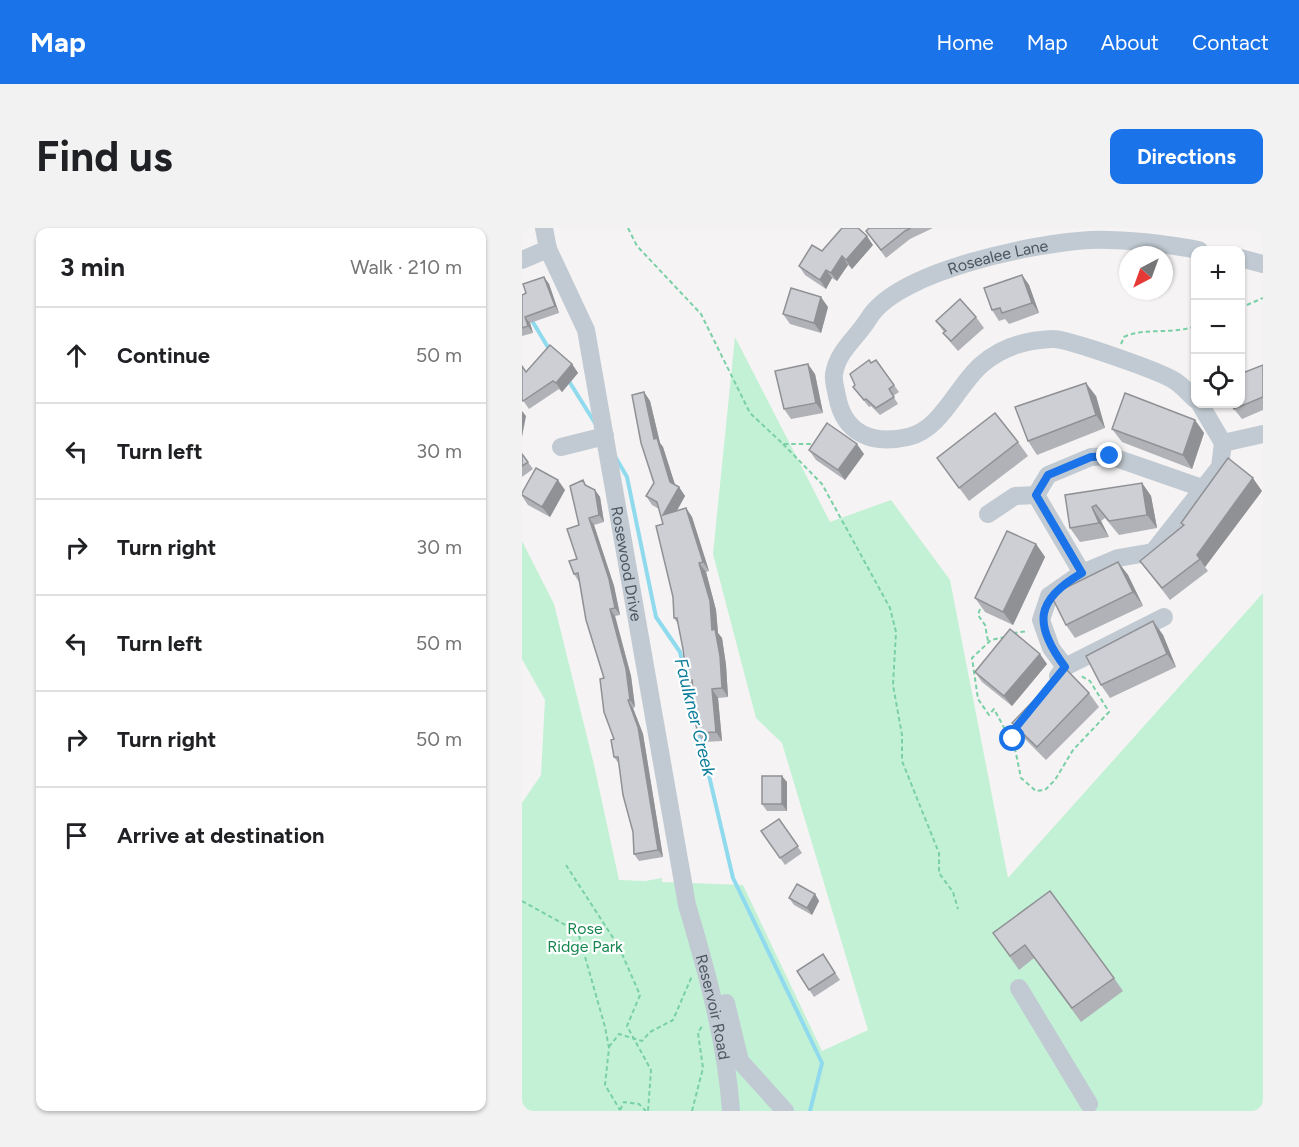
<!DOCTYPE html>
<html lang="en">
<head>
<meta charset="utf-8">
<style>
	:root { --surface:#fff; --page:#f2f2f2; --text:#202124; --muted:#757577; --line:#e0e0e0; --accent:#1a73e8 }
	body { margin:0; font-family:Figtree,sans-serif; background:var(--page); color:var(--text) }
	.controls { position:absolute; right:18px; top:18px; display:grid; overflow:hidden; border-radius:12px; box-shadow:0 2px 4px #0004 }
	.controls button { width:54px; height:54px; display:grid; place-items:center; padding:0; border:0; border-bottom:2px solid var(--line); background:var(--surface); color:var(--text); font:30px sans-serif }
	.compass { position:absolute; left:597px; top:18px; width:54px; height:54px; border-radius:50%; background:var(--surface); box-shadow:0 2px 4px #0004; rotate:221deg }
	.stop { position:absolute; width:18px; height:18px; margin:-14px; border:4px solid #1a73e8; border-radius:50%; background:#fff }
	.stop.end { background:#1a73e8; border-color:#fff; box-shadow:0 2px 6px #0008 }
	.list { margin:0; padding:0; list-style:none }
	h2 { display:flex; justify-content:space-between; align-items:center; height:78px; margin:0; padding:0 24px; font-size:26px }
	h2 small { font-size:20px; font-weight:400; color:var(--muted) }
	.list li { display:grid; grid-template-columns:39px 1fr auto; gap:18px; align-items:center; box-sizing:border-box; height:96px; padding:0 24px; border-top:2px solid var(--line) }
	.list b { display:block; font-size:22px; white-space:nowrap }
	.list em { font-size:20px; font-style:normal; color:var(--muted) }
	.icon { flex:none; width:33px; height:33px; fill:none; stroke:currentColor; stroke-width:2; stroke-linecap:round; stroke-linejoin:round }
	.map { position:relative; flex:none; width:741px; height:883px; overflow:hidden; border-radius:12px }
	header { display:flex; align-items:center; gap:36px; box-sizing:border-box; height:84px; padding:0 30px; background:var(--accent); color:#fff }
	header strong { font-size:28px }
	nav { display:flex; gap:33px; margin-inline-start:auto; font-size:21px }
	.intro { display:flex; align-items:center; justify-content:space-between; box-sizing:border-box; height:144px; padding:0 36px }
	h1 { margin:0; font-size:42px }
	.button { padding:15px 27px; border-radius:12px; background:var(--accent); color:#fff; font-size:21px; font-weight:700 }
	main { display:flex; gap:36px; padding:0 36px }
	aside { flex:1; background:var(--surface); border-radius:12px; box-shadow:0 2px 4px #0004 }
	.map>svg:first-child { display:block }
	.green { fill:#c3f1d5 }
	.lines { fill:none; stroke-linecap:round; stroke-linejoin:round }
	.stream { stroke:#90daee; stroke-width:4 }
	.path { stroke:#7ad0a6; stroke-width:2; stroke-dasharray:4.5 3; stroke-linecap:butt }
	.minor { stroke:#c1cad2; stroke-width:18 }
	.wall { fill:#b0b2b7 }
	.shaded-wall { fill:#909195 }
	.building { fill:#cdcfd5; stroke:#909195; stroke-width:1.5 }
	.route { stroke:#1a73e8; stroke-width:8 }
	.labels { text-anchor:middle; dominant-baseline:central; stroke-width:4.5; stroke-linejoin:round; paint-order:stroke }
	.street-label { font-size:16px; fill:#4a5661; stroke:#fff }
	.park-label { font-size:16px; fill:#17864f; stroke:#fff }
	.water-label { font-size:18px; font-style:italic; fill:#0c7c9b; stroke:#fff }
</style>
</head>
<body>
<header>
<strong>Map</strong>
<nav><a>Home</a><a>Map</a><a>About</a><a>Contact</a></nav>
</header>
<div class="intro"><h1>Find us</h1><a class="button">Directions</a></div>
<main>
<aside>
<h2>3 min<small>Walk · 210 m</small></h2>
<ul class="list">
<li><svg class="icon" aria-label="ahead" viewBox="0 0 24 24"><path d="M12 20V5M6 11l6-6 6 6"/></svg><div><b>Continue</b></div><em>50 m</em></li>
<li><svg class="icon" aria-label="left" viewBox="0 0 24 24"><path d="M17 20v-9H6M10 6l-5 5 5 5"/></svg><div><b>Turn left</b></div><em>30 m</em></li>
<li><svg class="icon" aria-label="right" viewBox="0 0 24 24"><path d="M7 20v-9h11M14 6l5 5-5 5"/></svg><div><b>Turn right</b></div><em>30 m</em></li>
<li><svg class="icon" aria-label="left" viewBox="0 0 24 24"><path d="M17 20v-9H6M10 6l-5 5 5 5"/></svg><div><b>Turn left</b></div><em>50 m</em></li>
<li><svg class="icon" aria-label="right" viewBox="0 0 24 24"><path d="M7 20v-9h11M14 6l5 5-5 5"/></svg><div><b>Turn right</b></div><em>50 m</em></li>
<li><svg class="icon" aria-label="arrive" viewBox="0 0 24 24"><path d="M6 21V4h12l-3 4 3 4H6"/></svg><div><b>Arrive at destination</b></div></li>
</ul>
</aside>
<div class="map">
<svg width="741" height="883" viewBox="0 0 741 883">
	<rect width="100%" height="100%" fill="#f5f3f3"/>
	<polygon class="green" points="213,109 308,294 369,272 428,352 486,650 741,365 741,883 0,883 0,575 19,547 23,472 0,431 0,313 32,376 72,537 97,652 123,653 140,650 140,654 221,657 300,823 346,802 260,515 234,490 191,326"/>
	<g class="lines">
		<g class="stream">
			<polyline points="9,91 27,121"/>
			<polyline points="45,150 73,195"/>
			<polyline points="94,230 105,249 134,389 158,424 175,497"/>
			<polyline points="177,505 211,650 300,835 288,883"/>
		</g>
		<g class="path">
			<polyline points="106,0 115,18 179,86 228,185 261,216 292,216"/>
			<polyline points="718,80 741,70"/>
			<path d="M 599,116 L 602,109 C 623,99 650,107 674,98"/>
			<polyline points="261,216 300,256 368,380 374,404 371,457 380,507 380,533 417,625 417,645 431,664 436,681"/>
			<polyline points="458,381 456,387 463,397 466,413"/>
			<polyline points="491,405 506,403"/>
			<polyline points="483,409 469,412 450,430 456,471 467,487 472,481 486,507 491,511"/>
			<polyline points="495,498 491,511 499,550 514,563 523,562 533,552 551,522 587,484 568,453 559,448"/>
			<polyline points="44,637 97,719 118,767 105,798 129,842 126,883"/>
			<polyline points="0,673 56,704 83,799 87,820 83,857 98,882"/>
			<polyline points="87,819 97,806 120,813 128,804 151,792 170,748"/>
			<polyline points="98,882 102,874 117,876 124,883"/>
			<polyline points="170,883 181,840 176,805 180,798"/>
		</g>
		<g class="minor">
			<path id="s1" d="M 22,0 L 26,21 L 64,102 L 165,677 C 185,744 204,813 209,883"/>
			<polyline points="718,30 741,36"/>
			<polyline points="0,32 26,21"/>
			<path id="s2" d="M 674,172 C 667,166 661,158 653,153 C 640,144 544,110 530,111 C 504,112 478,120 459,137 C 435,158 419,202 386,209 C 350,217 322,206 315,168 C 314,162 311,153 312,146 C 316,122 335,110 347,90 C 377,42 514,15 568,12 C 603,11 643,16 677,22"/>
			<polyline points="678,176 701,215"/>
			<polyline points="39,219 83,208"/>
			<polyline points="466,286 493,268 514,267"/>
			<polyline points="560,345 514,267 526,247 569,229 588,228 680,260"/>
			<polyline points="543,439 529,420 519,392 527,368 560,345 596,330 631,324 698,239 701,215 741,206"/>
			<polyline points="536,448 543,439 642,389"/>
			<polyline points="497,760 567,876"/>
			<polyline points="204,775 218,833 263,883"/>
		</g>
	</g>
	<g class="wall">
		<polygon points="347,0 411,0 388,11 364,30 344,3"/>
		<polygon points="351,17 330,41 326,37 315,53 310,50 304,61 283,47 277,38 300,23"/>
		<polygon points="500,47 507,57 517,85 487,96 483,91 477,93 470,82"/>
		<polygon points="22,49 27,56 37,85 8,95 11,105 0,108 0,67 4,65"/>
		<polygon points="306,79 299,105 268,96 261,86"/>
		<polygon points="454,89 462,100 436,123 429,115 421,105 422,104 414,93"/>
		<polygon points="354,132 377,164 371,168 376,176 358,187 349,178 347,179 331,159 349,135"/>
		<polygon points="50,136 56,145 40,164 37,161 7,181 0,171 4,144"/>
		<polygon points="741,137 741,182 720,191 712,181"/>
		<polygon points="293,146 301,185 269,191 262,181"/>
		<polygon points="122,164 128,173 138,215 141,219 153,257 157,259 163,268 155,283 164,280 170,289 187,343 184,344 194,382 196,405 200,410 204,437 206,469 196,470 200,513 182,514 175,505 171,461 165,452 161,421 156,396 152,390 151,369 141,296 137,281 130,277 124,268 132,255"/>
		<polygon points="574,168 583,200 515,227 506,213"/>
		<polygon points="673,192 682,205 670,241 600,214 590,201"/>
		<polygon points="496,214 506,228 447,273 415,230"/>
		<polygon points="287,222 342,226 323,252 294,232"/>
		<polygon points="0,226 11,241 0,249"/>
		<polygon points="61,252 65,258 73,262 78,269 82,294 72,297 92,358 98,387 93,388 109,448 113,479 111,480 121,506 141,629 117,633 112,626 111,604 97,536 92,529 92,511 82,450 57,353 57,354 52,346 55,331"/>
		<polygon points="620,255 629,268 635,300 597,307 583,290 579,293 587,309 558,314 548,300 543,267"/>
		<polygon points="43,262 28,289 6,277 0,268 0,265"/>
		<polygon points="740,263 683,339 686,343 648,372 618,333 661,298 659,295"/>
		<polygon points="514,316 523,329 491,397 463,384 453,370"/>
		<polygon points="596,334 606,347 621,378 553,410 544,397"/>
		<polygon points="631,393 641,407 654,439 588,470 579,457"/>
		<polygon points="525,436 490,478 460,454 453,444"/>
		<polygon points="567,465 577,479 524,532 500,508 490,495"/>
		<polygon points="265,554 265,583 245,583 240,576"/>
		<polygon points="257,591 280,625 263,637 239,603"/>
		<polygon points="293,666 297,673 290,687 272,677 267,670"/>
		<polygon points="471,705 592,750 601,763 559,794 512,730 497,742"/>
		<polygon points="301,726 318,752 292,769 275,743"/>
	</g>
	<g class="shaded-wall">
		<polygon points="345,8 351,17 330,41 324,32"/>
		<polygon points="320,28 326,37 315,53 309,45"/>
		<polygon points="304,42 310,50 304,61 298,52"/>
		<polygon points="500,47 507,57 517,85 510,75"/>
		<polygon points="22,49 27,56 37,85 33,78"/>
		<polygon points="299,69 306,79 299,105 292,95"/>
		<polygon points="3,89 8,95 11,105 6,98"/>
		<polygon points="50,136 56,145 40,164 34,155"/>
		<polygon points="286,136 293,146 301,185 294,175"/>
		<polygon points="564,155 574,168 583,200 574,187"/>
		<polygon points="122,164 128,173 138,215 141,219 155,263 157,259 163,268 147,296 141,287 148,254 132,211"/>
		<polygon points="0,183 4,188 0,209"/>
		<polygon points="673,192 682,205 670,241 661,227"/>
		<polygon points="335,216 342,226 323,252 316,242"/>
		<polygon points="731,250 740,263 683,339 675,327"/>
		<polygon points="36,252 43,262 28,289 20,279"/>
		<polygon points="620,255 629,268 635,300 625,287"/>
		<polygon points="73,262 78,269 82,294 77,287"/>
		<polygon points="570,279 579,293 587,309 577,295"/>
		<polygon points="164,280 170,289 187,343 181,334"/>
		<polygon points="67,290 72,297 92,358 98,387 93,380"/>
		<polygon points="514,316 523,329 491,397 481,384"/>
		<polygon points="596,334 606,347 621,378 611,364"/>
		<polygon points="177,335 184,344 194,382 196,405 200,410 204,437 206,469 200,460"/>
		<polygon points="88,381 93,388 109,448 113,479 108,472"/>
		<polygon points="631,393 641,407 654,439 645,426"/>
		<polygon points="518,426 525,436 490,478 482,468"/>
		<polygon points="190,461 196,470 200,513 194,504"/>
		<polygon points="106,472 111,480 121,506 141,629 136,622"/>
		<polygon points="260,548 265,554 265,583 260,576"/>
		<polygon points="293,666 297,673 290,687 285,680"/>
	</g>
	<g class="building">
		<polygon points="320,0 336,0 345,8 324,32 320,28 309,45 304,42 298,52 277,38 290,17 300,23"/>
		<polygon points="347,0 389,0 383,3 359,22 344,3"/>
		<polygon points="500,47 510,75 480,85 478,80 470,82 462,60"/>
		<polygon points="22,49 33,78 3,89 6,98 0,100 0,67 4,65 1,56"/>
		<polygon points="269,60 299,69 292,95 261,86"/>
		<polygon points="438,71 454,89 429,113 421,105 424,103 414,93"/>
		<polygon points="28,117 50,136 34,155 31,153 1,173 0,171 0,138 4,144"/>
		<polygon points="347,132 349,135 354,132 372,157 367,161 372,169 354,180 344,171 342,172 331,159 333,157 328,146"/>
		<polygon points="286,136 294,175 262,181 253,143"/>
		<polygon points="741,137 741,169 712,181 710,176 718,176 718,146"/>
		<polygon points="564,155 574,187 506,213 493,179"/>
		<polygon points="122,164 132,211 135,210 148,254 157,259 141,287 164,280 181,334 177,335 188,373 190,402 193,401 198,428 200,460 190,461 194,504 175,505 170,452 165,452 161,421 155,390 152,390 151,369 134,298 141,296 135,274 124,268 132,255 119,215 110,167"/>
		<polygon points="603,165 673,192 661,227 590,201"/>
		<polygon points="473,185 496,214 437,260 415,230"/>
		<polygon points="305,195 335,216 316,242 287,222"/>
		<polygon points="0,226 6,234 0,238"/>
		<polygon points="706,230 731,250 675,327 678,331 640,360 618,333 662,297 659,295"/>
		<polygon points="14,240 36,252 20,279 0,267 0,265"/>
		<polygon points="61,252 63,257 73,262 77,287 67,290 87,351 93,380 88,381 104,441 108,472 106,472 116,499 136,622 112,626 111,604 101,567 96,529 92,529 89,512 92,511 82,484 78,451 82,450 64,392 56,345 52,346 47,333 55,331 45,301 57,297 48,258"/>
		<polygon points="620,255 625,287 587,293 574,277 570,279 577,295 548,300 543,267"/>
		<polygon points="485,303 514,316 481,384 453,370"/>
		<polygon points="596,334 611,364 544,397 529,367"/>
		<polygon points="631,393 645,426 579,457 564,428"/>
		<polygon points="488,401 518,426 482,468 453,444"/>
		<polygon points="543,440 567,465 515,519 490,495"/>
		<rect x="240" y="548" width="20" height="28"/>
		<polygon points="257,591 276,618 258,630 239,603"/>
		<polygon points="275,656 293,666 285,680 267,670"/>
		<polygon points="528,663 592,750 550,780 503,717 488,728 471,705"/>
		<polygon points="301,726 313,745 287,762 275,743"/>
	</g>
	<g class="lines">
		<path class="route" d="M 491,511 L 495,498 L 543,439 C 511,396 513,372 560,345 L 514,267 L 526,247 L 569,229 L 588,228"/>
	</g>
	<g class="labels">
		<g class="street-label">
			<text stroke="none"><textPath href="#s2" startOffset="669">Rosealee Lane</textPath></text>
			<text stroke="none"><textPath href="#s1" startOffset="348">Rosewood Drive</textPath></text>
			<text stroke="none"><textPath href="#s1" startOffset="800">Reservoir Road</textPath></text>
		</g>
		<g class="park-label">
			<text x="63" y="700">Rose<tspan x="63" dy="18">Ridge Park</tspan></text>
		</g>
		<g class="water-label">
			<text transform="translate(173 489) rotate(76)">Faulkner Creek</text>
		</g>
	</g>
</svg>
<div class="controls">
<button>+</button>
<button>−</button>
<button><svg class="icon" aria-label="locate" viewBox="0 0 24 24"><circle cx="12" cy="12" r="6"/><path d="M12 2v4M12 18v4M2 12h4M18 12h4"/></svg></button>
</div>
<svg class="compass" viewBox="-18 -18 36 36"><path d="M0-13l5 13h-10z" fill="#e53935"/><path d="M0 13l5-13h-10z" fill="#757577"/></svg>
<div class="stop" style="left:491px;top:511px"></div>
<div class="stop end" style="left:588px;top:228px"></div>
</div>
</main>
</body>
</html>
